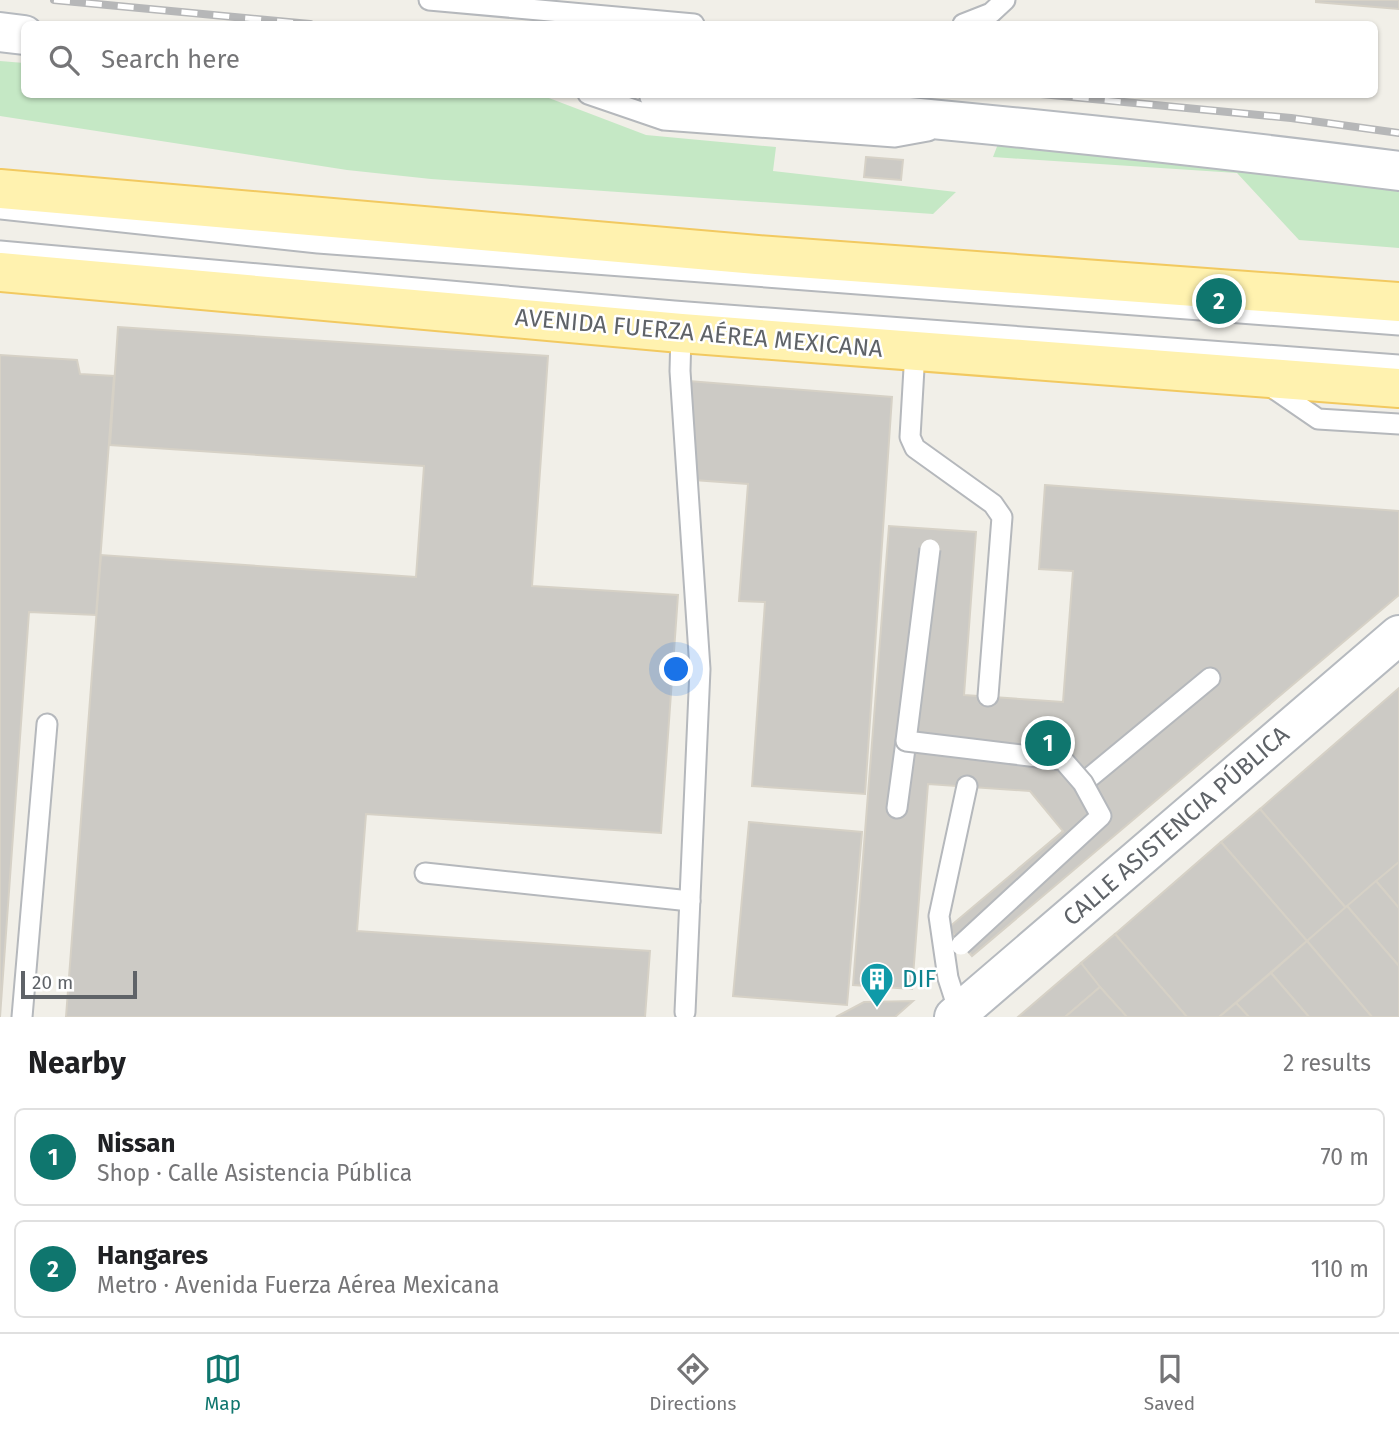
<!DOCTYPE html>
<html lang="en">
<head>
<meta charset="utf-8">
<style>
	:root { --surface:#fff; --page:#f2f2f2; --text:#202124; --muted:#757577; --line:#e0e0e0; --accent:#0f766e }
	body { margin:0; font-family:"Fira Sans",sans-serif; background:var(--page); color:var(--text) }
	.scale { position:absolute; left:21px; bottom:18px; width:116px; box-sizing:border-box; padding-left:7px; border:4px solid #5f6368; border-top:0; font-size:19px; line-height:24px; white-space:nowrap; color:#5f6368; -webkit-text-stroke:5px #fff; paint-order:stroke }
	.you { position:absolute; left:677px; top:670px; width:24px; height:24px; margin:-18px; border:5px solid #fff; border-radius:50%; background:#1a73e8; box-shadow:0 0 0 10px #1a73e833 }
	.badge { display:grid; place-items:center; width:46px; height:46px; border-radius:50%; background:var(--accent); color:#fff; font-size:23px; font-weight:700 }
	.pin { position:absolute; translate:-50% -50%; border:4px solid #fff; box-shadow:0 2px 7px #0006 }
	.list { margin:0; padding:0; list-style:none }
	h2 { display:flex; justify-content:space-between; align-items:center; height:91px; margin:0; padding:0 28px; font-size:30px }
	h2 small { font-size:23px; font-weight:400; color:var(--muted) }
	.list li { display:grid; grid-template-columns:46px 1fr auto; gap:21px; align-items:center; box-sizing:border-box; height:98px; margin:0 14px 14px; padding:0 14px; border:2px solid var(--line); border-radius:10px }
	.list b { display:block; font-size:26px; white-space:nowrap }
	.list p { margin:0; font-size:23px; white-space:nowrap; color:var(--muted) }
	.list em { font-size:23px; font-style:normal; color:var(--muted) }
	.icon { flex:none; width:38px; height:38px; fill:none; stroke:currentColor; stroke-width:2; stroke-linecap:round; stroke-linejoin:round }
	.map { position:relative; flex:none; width:1399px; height:1017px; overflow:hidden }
	.search { position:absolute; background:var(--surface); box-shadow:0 2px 5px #0004; left:21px; right:21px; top:21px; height:77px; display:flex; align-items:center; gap:18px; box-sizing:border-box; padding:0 24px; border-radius:10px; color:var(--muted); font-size:26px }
	.sheet { height:315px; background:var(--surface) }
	nav { display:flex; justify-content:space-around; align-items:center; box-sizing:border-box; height:98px; border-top:2px solid var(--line); background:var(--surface); font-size:19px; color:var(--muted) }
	nav a { display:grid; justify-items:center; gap:4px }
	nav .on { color:var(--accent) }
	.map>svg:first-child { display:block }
	.green { fill:#c5e8c5 }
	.building { fill:#cccac5; stroke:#d6d1c6; stroke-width:2 }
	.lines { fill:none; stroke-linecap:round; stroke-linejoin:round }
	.lane-casing { stroke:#b5b8bc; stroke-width:23 }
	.secondary-casing { stroke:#b6babf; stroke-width:42 }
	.primary-casing { stroke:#f2c960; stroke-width:42 }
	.lane { stroke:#fff; stroke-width:19 }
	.secondary { stroke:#fff; stroke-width:38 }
	.primary { stroke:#fff2af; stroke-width:38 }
	.rail-casing { stroke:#b6b7b8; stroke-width:8 }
	.rail { stroke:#fff; stroke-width:5; stroke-dasharray:16; stroke-linecap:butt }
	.lane-bridge-casing { stroke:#b5b8bc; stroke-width:23; stroke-linecap:butt }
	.lane-bridge { stroke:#fff; stroke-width:19 }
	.labels { text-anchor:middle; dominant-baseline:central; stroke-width:5; stroke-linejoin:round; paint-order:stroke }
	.street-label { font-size:24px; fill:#5f6368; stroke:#fff }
	.culture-label { font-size:24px; fill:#0d838f; stroke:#fff; text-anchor:start }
</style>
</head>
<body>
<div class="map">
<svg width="1399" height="1017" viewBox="0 0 1399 1017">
	<rect width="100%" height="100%" fill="#f1efe8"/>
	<g class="green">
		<polygon points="0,61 24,63 24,94 541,95 646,135 776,147 773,171 956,192 933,214 431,179 347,170 0,116"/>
		<polygon points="1003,131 1399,178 1399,248 1299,240 1237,173 993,157"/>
	</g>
	<g class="building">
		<polygon points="1316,0 1399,0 1399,9 1316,2"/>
		<polygon points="866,157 903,160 901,180 864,177"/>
		<polygon points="118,327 548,356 532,586 678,595 661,833 366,814 357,931 650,951 645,1017 66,1017 101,555 416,577 424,466 110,445"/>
		<polygon points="0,355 77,360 80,374 114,376 96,615 29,612 0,1017"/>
		<polygon points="688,381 892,397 865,794 752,786 765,602 739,601 748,484 694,480"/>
		<polygon points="1045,485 1399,511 1399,595 972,956 948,928 1063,831 1030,791 928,784 912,989 853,985 889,526 976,532 964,695 1063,702 1073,571 1039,569"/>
		<polygon points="1399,688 1399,862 1346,908 1260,809"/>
		<polygon points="1260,809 1346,908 1307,941 1221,842"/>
		<polygon points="749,822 862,832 847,1005 733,996"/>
		<polygon points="1221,842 1307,941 1219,1017 1187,1017 1115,934"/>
		<polygon points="1399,862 1399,908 1376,881"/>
		<polygon points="1376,881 1399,908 1399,966 1347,906"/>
		<polygon points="1347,906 1399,966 1399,1017 1372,1017 1307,941"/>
		<polygon points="1115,934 1187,1017 1127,1017 1100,987 1081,963"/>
		<polygon points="1307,941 1372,1017 1309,1017 1271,973"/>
		<polygon points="1081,963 1100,987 1065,1017 1018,1017"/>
		<polygon points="1271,973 1309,1017 1249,1017 1236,1003"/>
		<polygon points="1100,987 1127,1017 1065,1017"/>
		<polygon points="913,1001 895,1017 836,1017 864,1002"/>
		<polygon points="1236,1003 1249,1017 1219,1017"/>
	</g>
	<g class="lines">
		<defs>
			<g id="lane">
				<polyline points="429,0 694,24"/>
				<polyline points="963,24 991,13 1005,0"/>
				<polyline points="588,94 664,120 895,137 928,131"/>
				<polyline points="0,209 318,243 1399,325"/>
				<polyline points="0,251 674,311 1399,365"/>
				<polyline points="681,333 680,371 700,669 685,1012"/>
				<polyline points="915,351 910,437 915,448 993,504 1002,517 988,696"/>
				<polyline points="1267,384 1318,419 1399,424"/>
				<polyline points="1083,783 1210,678"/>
				<polyline points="897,808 906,741"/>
				<polyline points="425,873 690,901"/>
				<polyline points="959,1012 948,978 939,916 967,786"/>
				<polyline points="22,1017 47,724"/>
			</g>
			<g id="secondary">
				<polyline points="0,32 24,35"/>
				<path d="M 659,94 C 907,116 1153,139 1399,171"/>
				<polyline points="954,1017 1399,635"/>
			</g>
			<g id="primary">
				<polyline points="0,189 757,255 1399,302"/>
				<polyline points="0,272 681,333 1399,388"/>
			</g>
		</defs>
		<use href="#lane" class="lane-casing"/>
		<use href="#secondary" class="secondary-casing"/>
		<use href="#primary" class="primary-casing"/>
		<use href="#lane" class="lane"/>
		<use href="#secondary" class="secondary"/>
		<use href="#primary" class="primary"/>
		<defs>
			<g id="rail">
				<polyline points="54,0 310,24"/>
				<polyline points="1041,94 1291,118 1399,133"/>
			</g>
		</defs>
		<use href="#rail" class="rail-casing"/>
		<use href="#rail" class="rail"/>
		<defs>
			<polyline id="lane-bridge" points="930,549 906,741 1063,760 1083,783 1101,816 961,945"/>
		</defs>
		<use href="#lane-bridge" class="lane-bridge-casing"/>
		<use href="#lane-bridge" class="lane-bridge"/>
	</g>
	<defs>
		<symbol id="building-pin" viewBox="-11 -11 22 30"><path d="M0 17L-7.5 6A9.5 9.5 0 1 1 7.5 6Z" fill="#0f9aa8" stroke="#fff"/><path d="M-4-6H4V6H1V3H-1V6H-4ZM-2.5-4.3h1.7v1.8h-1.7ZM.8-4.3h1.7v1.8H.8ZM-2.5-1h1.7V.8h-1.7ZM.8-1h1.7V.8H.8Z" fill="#fff"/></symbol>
	</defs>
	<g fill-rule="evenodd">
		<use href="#building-pin" x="858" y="960" width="38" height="52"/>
	</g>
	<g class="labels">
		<g class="street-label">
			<text transform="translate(699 333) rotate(5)">AVENIDA FUERZA AÉREA MEXICANA</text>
			<text transform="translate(1176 826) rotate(-41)">CALLE ASISTENCIA PÚBLICA</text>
		</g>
		<g class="culture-label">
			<text x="902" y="979">DIF</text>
		</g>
	</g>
</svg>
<div class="scale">20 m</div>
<div class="you"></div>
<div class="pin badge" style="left:1048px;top:743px">1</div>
<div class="pin badge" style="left:1219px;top:301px">2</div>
<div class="search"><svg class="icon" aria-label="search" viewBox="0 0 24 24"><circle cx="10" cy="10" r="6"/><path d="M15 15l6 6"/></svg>Search here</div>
</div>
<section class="sheet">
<h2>Nearby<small>2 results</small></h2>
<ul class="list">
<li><span class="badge">1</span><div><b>Nissan</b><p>Shop · Calle Asistencia Pública</p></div><em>70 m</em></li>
<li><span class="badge">2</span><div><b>Hangares</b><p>Metro · Avenida Fuerza Aérea Mexicana</p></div><em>110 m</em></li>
</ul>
</section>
<nav>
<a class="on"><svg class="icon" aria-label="map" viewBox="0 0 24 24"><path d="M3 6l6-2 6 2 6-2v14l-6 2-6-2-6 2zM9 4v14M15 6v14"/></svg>Map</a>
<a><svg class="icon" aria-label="directions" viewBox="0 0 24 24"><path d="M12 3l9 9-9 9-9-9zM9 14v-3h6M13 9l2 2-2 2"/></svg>Directions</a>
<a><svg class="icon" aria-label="saved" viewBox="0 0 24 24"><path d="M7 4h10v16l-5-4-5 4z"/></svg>Saved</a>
</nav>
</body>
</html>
